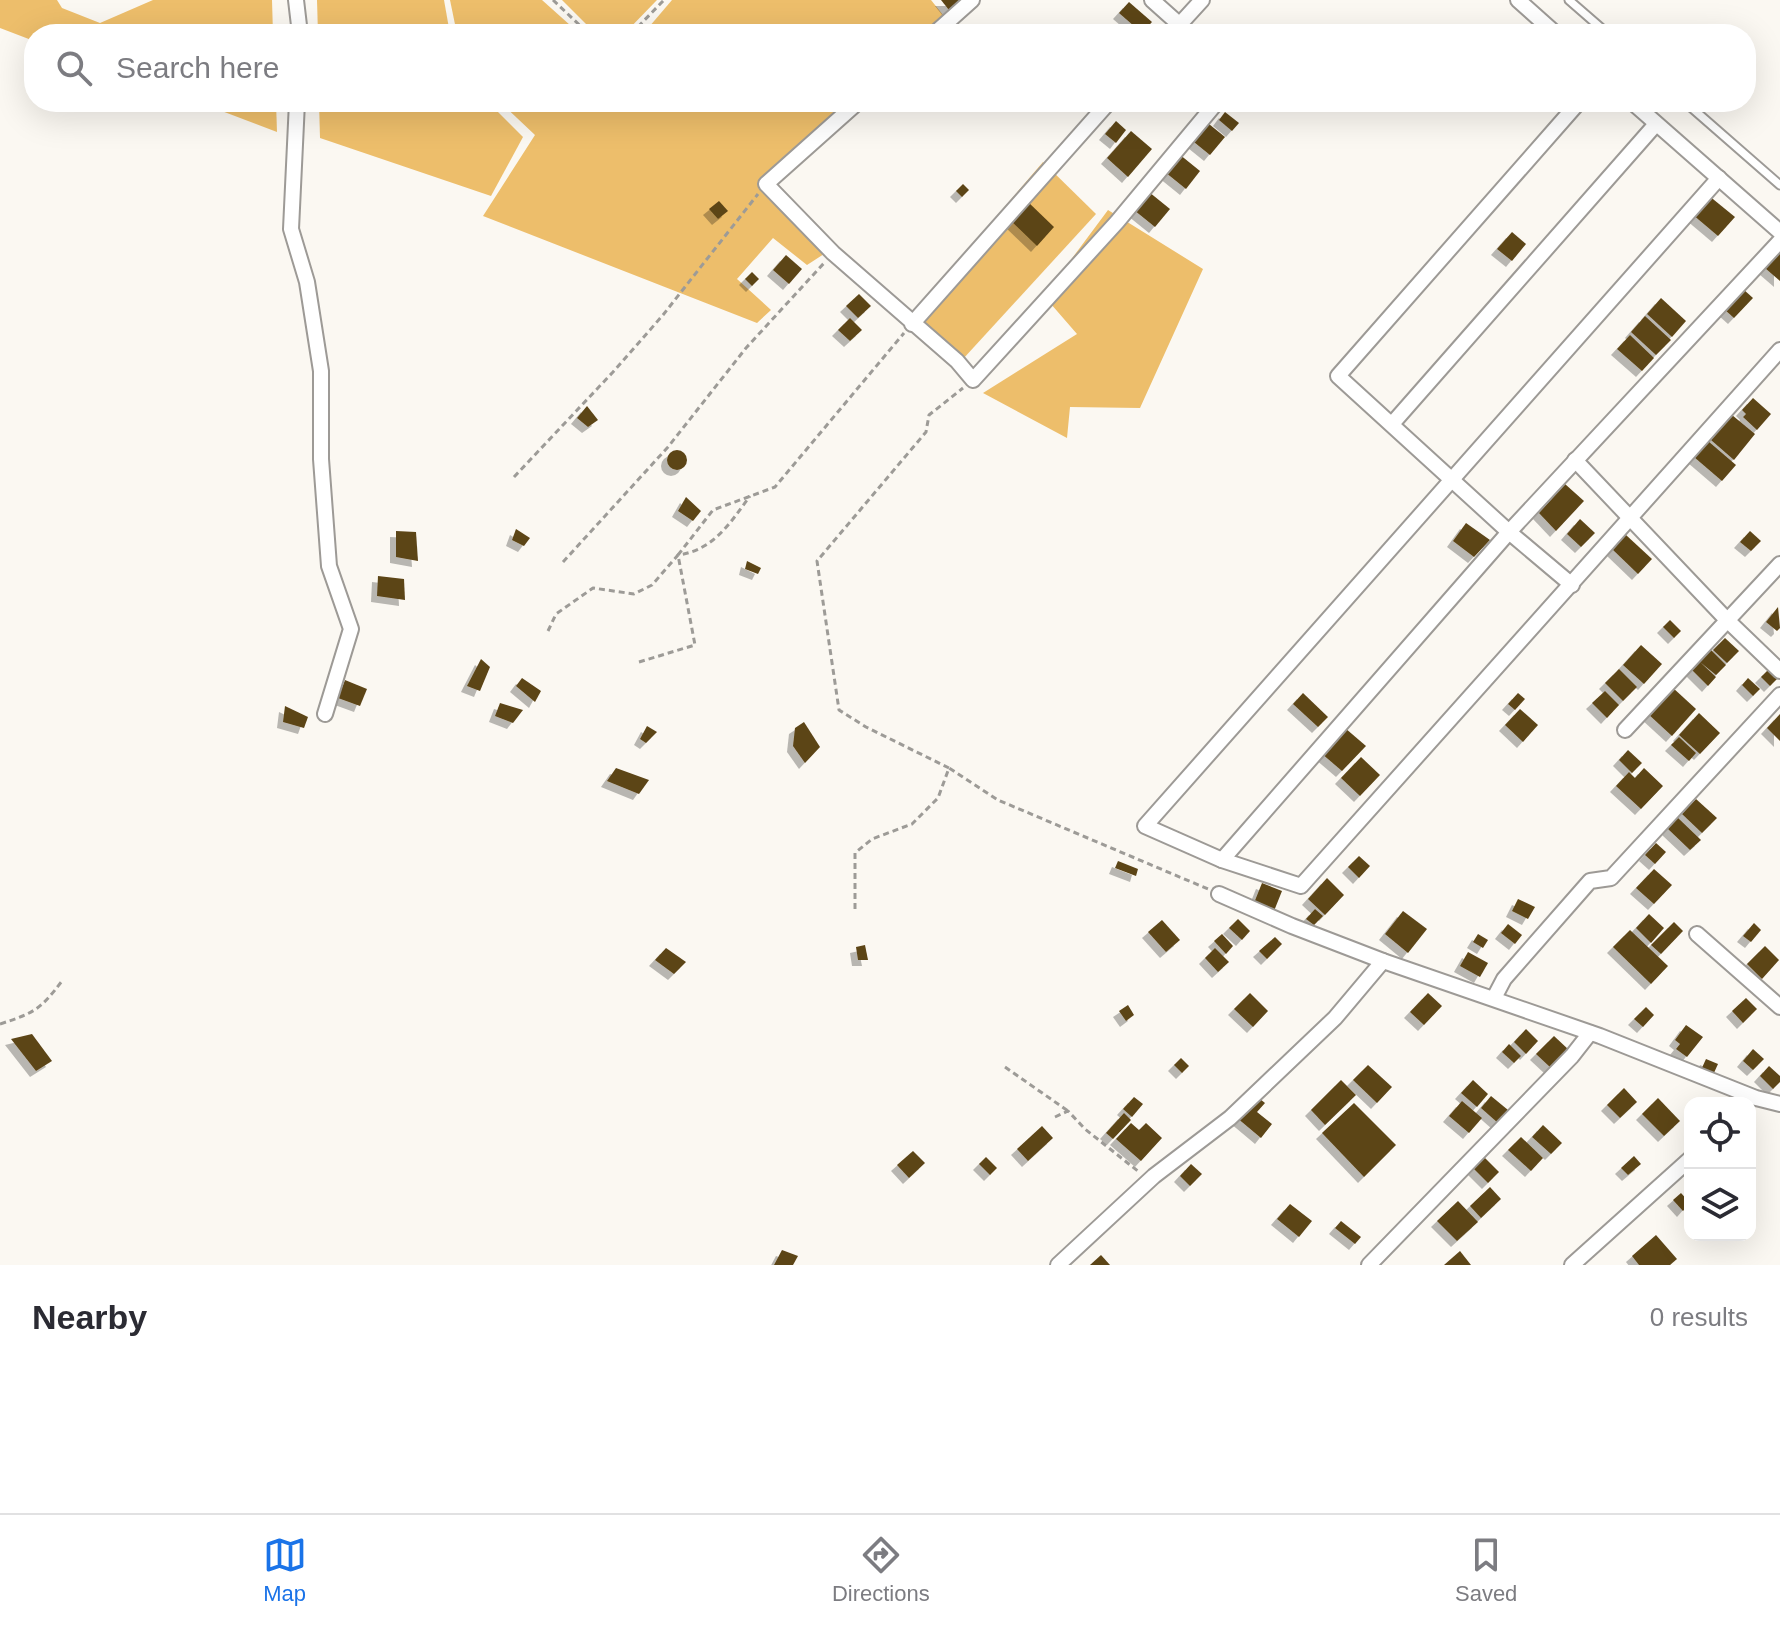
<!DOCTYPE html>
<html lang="en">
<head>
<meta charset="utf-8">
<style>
	:root { --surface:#fff; --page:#f7f7f7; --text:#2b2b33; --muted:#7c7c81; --line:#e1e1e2; --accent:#1a73e8 }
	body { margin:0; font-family:Arial,sans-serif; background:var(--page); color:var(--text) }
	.controls { position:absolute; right:24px; bottom:24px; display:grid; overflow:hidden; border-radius:16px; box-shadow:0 8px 32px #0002 }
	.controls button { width:72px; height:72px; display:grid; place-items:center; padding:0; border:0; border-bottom:2px solid var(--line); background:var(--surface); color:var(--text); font:40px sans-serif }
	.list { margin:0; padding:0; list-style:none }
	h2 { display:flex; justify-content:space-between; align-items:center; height:104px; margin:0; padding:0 32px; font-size:34px }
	h2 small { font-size:26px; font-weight:400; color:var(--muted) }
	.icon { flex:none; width:44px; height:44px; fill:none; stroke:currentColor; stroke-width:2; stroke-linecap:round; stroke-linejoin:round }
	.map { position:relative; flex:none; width:1780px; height:1265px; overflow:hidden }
	.search { position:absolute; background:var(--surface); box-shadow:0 8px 32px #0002; left:24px; right:24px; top:24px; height:88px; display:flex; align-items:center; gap:20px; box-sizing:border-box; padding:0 28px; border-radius:32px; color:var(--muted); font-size:30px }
	.sheet { height:248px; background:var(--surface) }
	nav { display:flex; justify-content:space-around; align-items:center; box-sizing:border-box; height:112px; border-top:2px solid var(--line); background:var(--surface); font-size:22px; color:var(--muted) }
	nav a { display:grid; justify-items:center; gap:4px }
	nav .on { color:var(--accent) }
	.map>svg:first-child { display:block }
	.green { fill:#edbe6b }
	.building { fill:#5c4416; filter:url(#shadow) }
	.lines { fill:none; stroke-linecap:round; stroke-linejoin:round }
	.lane-casing { stroke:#9d9a96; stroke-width:11 }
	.street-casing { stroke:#9d9a96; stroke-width:18 }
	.path { stroke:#9d9b97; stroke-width:3; stroke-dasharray:6 4; stroke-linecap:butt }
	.lane { stroke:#fff; stroke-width:7 }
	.street { stroke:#fff; stroke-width:14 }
</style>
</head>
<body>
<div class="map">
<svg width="1780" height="1265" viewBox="0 0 1780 1265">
	<defs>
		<filter id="shadow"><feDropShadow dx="-6" dy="6" stdDeviation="0" flood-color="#0004"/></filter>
	</defs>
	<rect width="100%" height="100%" fill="#fbf8f2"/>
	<g class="green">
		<polygon points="0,0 57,0 62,8 100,23 153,0 272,0 273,34 34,34 34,41 0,28"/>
		<polygon points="317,0 444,0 450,34 318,34"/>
		<polygon points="450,0 542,0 580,34 457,34"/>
		<polygon points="562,0 657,0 624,34 596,34"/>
		<polygon points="672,0 931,0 943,15 922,34 643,34"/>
		<polygon points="198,102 276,102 277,132"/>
		<polygon points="319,102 488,102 523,137 491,196 320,138"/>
		<polygon points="500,102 846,102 759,180 824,254 807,265 773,238 737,279 771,310 757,323 483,216 535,135"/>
		<polygon points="1043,162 1096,214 963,359 912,315"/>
		<polygon points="1108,210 1203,269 1140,408 1070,407 1067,438 983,393 1077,334 1044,296"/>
	</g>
	<g class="building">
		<polygon points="941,0 962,0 949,10"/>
		<polygon points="1129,2 1152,22 1142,33 1119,13"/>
		<polygon points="1225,112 1239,123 1232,131 1219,120"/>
		<polygon points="1204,120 1225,137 1210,155 1189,138"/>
		<polygon points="1116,121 1126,130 1116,143 1105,134"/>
		<polygon points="1131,131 1152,149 1128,177 1107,158"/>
		<polygon points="1179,154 1200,171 1186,189 1165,172"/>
		<polygon points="963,184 969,190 962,197 956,191"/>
		<polygon points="1149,192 1170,209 1155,227 1134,210"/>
		<polygon points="1708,195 1735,217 1718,236 1692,214"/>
		<polygon points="719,201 728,211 718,219 709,209"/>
		<polygon points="1027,201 1054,227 1037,246 1009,219"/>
		<polygon points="1512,232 1526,244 1512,261 1497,249"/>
		<polygon points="1780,253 1780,281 1765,268"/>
		<polygon points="786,255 802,269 789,284 773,270"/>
		<polygon points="752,272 759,279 752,286 745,279"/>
		<polygon points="1743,289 1753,298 1734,318 1724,309"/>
		<polygon points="859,294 871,306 858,318 846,306"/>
		<polygon points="1661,298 1686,321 1672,337 1647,314"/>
		<polygon points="1645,316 1671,340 1656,355 1631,332"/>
		<polygon points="850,318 862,330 850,341 838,330"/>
		<polygon points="1630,335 1654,358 1642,371 1617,349"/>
		<polygon points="1753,398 1771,414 1757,430 1743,417 1746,414 1742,410"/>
		<polygon points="587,406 598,420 588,427 577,418"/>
		<polygon points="1732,415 1755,434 1734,460 1711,440"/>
		<polygon points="1708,441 1736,465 1722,481 1694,457"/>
		<circle cx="677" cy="460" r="10"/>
		<polygon points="1565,484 1584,501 1556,531 1539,513"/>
		<polygon points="686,497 701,511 693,521 678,511"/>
		<polygon points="1580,519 1595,533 1581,547 1567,534"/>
		<polygon points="1466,523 1490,540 1474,557 1453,541"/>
		<polygon points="516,529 530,538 524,546 512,540"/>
		<polygon points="396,531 416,532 418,561 396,557"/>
		<polygon points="1750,531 1761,541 1751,551 1740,542"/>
		<polygon points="1626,535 1652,559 1638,574 1612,549"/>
		<polygon points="747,561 761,568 758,574 745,569"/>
		<polygon points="378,576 404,579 405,600 377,596"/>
		<polygon points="1778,607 1780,628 1777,631 1766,622"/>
		<polygon points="1670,620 1681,631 1674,638 1663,627"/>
		<polygon points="1725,638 1739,651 1727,663 1713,650"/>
		<polygon points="1641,645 1662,664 1644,684 1623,665"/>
		<polygon points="1709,648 1726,665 1716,675 1700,662 1716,677 1708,686 1689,667"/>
		<polygon points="481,659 490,667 480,691 467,686"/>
		<polygon points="1619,669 1637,687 1623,701 1605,683"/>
		<polygon points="1769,669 1778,678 1770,686 1761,677"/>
		<polygon points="522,678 541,691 535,702 516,686"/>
		<polygon points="1748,678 1760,689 1753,696 1742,685"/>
		<polygon points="345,680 367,689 360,706 338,698"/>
		<polygon points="1672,687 1696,709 1672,736 1647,713"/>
		<polygon points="1605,691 1619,705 1607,718 1592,703"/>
		<polygon points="1303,693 1328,717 1318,727 1293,704"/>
		<polygon points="1518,693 1525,699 1515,710 1508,704"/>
		<polygon points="500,703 523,710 513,723 495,716"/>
		<polygon points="285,706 308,717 304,728 283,722"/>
		<polygon points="1520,709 1538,725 1523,742 1505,725"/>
		<polygon points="1699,713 1720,733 1700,754 1679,735"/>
		<polygon points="1780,714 1780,741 1767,728"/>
		<polygon points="804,722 820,747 805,763 793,746 795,728"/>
		<polygon points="647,726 657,732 646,743 640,739"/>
		<polygon points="1345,728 1366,746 1342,771 1321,753"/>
		<polygon points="1679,737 1696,753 1689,761 1671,745"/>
		<polygon points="1628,750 1642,763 1632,773 1619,760"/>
		<polygon points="1361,757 1380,775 1360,796 1341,778"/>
		<polygon points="616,768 649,780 639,794 607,781"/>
		<polygon points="1644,768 1663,786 1641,809 1616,786 1629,772 1635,778"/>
		<polygon points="1696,799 1717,818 1702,833 1682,814"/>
		<polygon points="1677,817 1701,840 1690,850 1667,828"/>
		<polygon points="1656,843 1666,852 1655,864 1645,855"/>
		<polygon points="1359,856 1370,866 1359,878 1348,867"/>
		<polygon points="1118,861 1138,869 1136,876 1115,868"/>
		<polygon points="1654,869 1672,885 1654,904 1636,888"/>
		<polygon points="1327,878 1344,895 1325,915 1308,899"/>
		<polygon points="1262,883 1282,891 1272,916 1252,908"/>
		<polygon points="1518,899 1535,907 1528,919 1512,911"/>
		<polygon points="1315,909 1323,916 1314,925 1306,919"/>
		<polygon points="1403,911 1427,929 1408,953 1385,934"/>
		<polygon points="1649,914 1664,928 1651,943 1636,928"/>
		<polygon points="1238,919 1250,931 1242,940 1229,928"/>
		<polygon points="1162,920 1180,940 1166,952 1148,932"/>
		<polygon points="1674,922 1683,931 1661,954 1651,945"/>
		<polygon points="1754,923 1761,930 1751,942 1743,936"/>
		<polygon points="1508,924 1522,935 1515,944 1501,933"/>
		<polygon points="1630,930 1668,966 1651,984 1613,947"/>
		<polygon points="1222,934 1233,946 1226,954 1214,941"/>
		<polygon points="1478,934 1488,940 1483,948 1473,942"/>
		<polygon points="1275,937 1282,944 1267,959 1259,951"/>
		<polygon points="865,945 868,960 858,960 856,947"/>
		<polygon points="1765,946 1779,960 1762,979 1747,964"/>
		<polygon points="666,948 686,962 674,974 655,960"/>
		<polygon points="1215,948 1229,962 1218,972 1205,958"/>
		<polygon points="1468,952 1488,963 1480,977 1460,966"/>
		<polygon points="1250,993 1268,1011 1253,1027 1234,1009"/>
		<polygon points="1428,993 1442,1006 1424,1025 1410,1012"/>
		<polygon points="1746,998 1757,1009 1743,1023 1732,1011"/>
		<polygon points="1128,1005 1134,1015 1126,1021 1119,1011"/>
		<polygon points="1646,1007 1654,1015 1643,1027 1634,1019"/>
		<polygon points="1686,1025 1703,1037 1687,1057 1676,1049 1680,1044 1675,1040"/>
		<polygon points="1526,1029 1538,1041 1526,1054 1514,1042"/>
		<polygon points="32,1034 52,1061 36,1071 11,1039"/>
		<polygon points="1554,1036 1569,1050 1551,1068 1536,1054"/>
		<polygon points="1509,1044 1521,1056 1514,1063 1502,1052"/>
		<polygon points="1753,1049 1764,1059 1753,1070 1743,1061"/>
		<polygon points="1181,1058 1189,1066 1182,1073 1174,1065"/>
		<polygon points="1706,1059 1718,1064 1713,1075 1701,1070"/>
		<polygon points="1368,1065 1392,1087 1377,1103 1353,1080"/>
		<polygon points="1769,1066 1780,1076 1780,1082 1773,1089 1760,1076"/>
		<polygon points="1341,1080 1356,1095 1325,1125 1311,1110"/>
		<polygon points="1473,1080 1488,1094 1477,1107 1461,1093"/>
		<polygon points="1624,1088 1637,1102 1620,1118 1607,1105"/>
		<polygon points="1255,1095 1265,1103 1257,1112 1272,1124 1261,1138 1236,1117"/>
		<polygon points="1491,1096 1508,1110 1498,1123 1481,1108"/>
		<polygon points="1134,1097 1143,1104 1132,1117 1123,1109"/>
		<polygon points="1658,1098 1680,1121 1664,1136 1642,1114"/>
		<polygon points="1462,1101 1482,1118 1469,1133 1449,1116"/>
		<polygon points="1354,1103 1396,1145 1364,1177 1322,1133"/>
		<polygon points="1124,1113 1131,1120 1113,1139 1106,1133"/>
		<polygon points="1131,1123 1139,1130 1146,1123 1162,1138 1141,1161 1116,1139"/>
		<polygon points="1543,1125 1562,1143 1551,1154 1532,1137"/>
		<polygon points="1042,1126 1053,1138 1028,1161 1017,1149"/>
		<polygon points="1521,1137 1543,1158 1531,1171 1508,1150"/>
		<polygon points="913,1151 925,1163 909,1178 897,1165"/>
		<polygon points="1634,1156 1641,1164 1628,1175 1621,1168"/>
		<polygon points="986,1157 997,1168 990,1175 979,1164"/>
		<polygon points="1484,1157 1499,1172 1488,1183 1473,1168"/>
		<polygon points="1191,1164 1202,1174 1190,1186 1180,1176"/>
		<polygon points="1490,1187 1501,1199 1481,1218 1470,1206"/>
		<polygon points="1681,1193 1690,1203 1683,1211 1673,1200"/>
		<polygon points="1458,1201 1478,1222 1457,1241 1437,1221"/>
		<polygon points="1290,1204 1312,1221 1299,1237 1277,1219"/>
		<polygon points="1341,1221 1361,1237 1355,1244 1335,1228"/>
		<polygon points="1656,1235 1677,1259 1670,1265 1639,1265 1632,1256"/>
		<polygon points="782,1250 798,1256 793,1265 774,1265"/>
		<polygon points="1460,1251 1471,1265 1444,1265"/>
		<polygon points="1101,1255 1110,1265 1090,1265"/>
	</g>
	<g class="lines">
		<defs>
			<g id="lane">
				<polyline points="1569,0 1608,34"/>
				<polyline points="1685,102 1780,185"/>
			</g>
			<g id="street">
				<polyline points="296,0 300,34"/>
				<polyline points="1152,0 1190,34"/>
				<polyline points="1518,0 1556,34"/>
				<polyline points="934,34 972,0"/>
				<polyline points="1171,34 1202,0"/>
				<polyline points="297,102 291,229 307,282 321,371 321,459 329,566 351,629 325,714"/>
				<polyline points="858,102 766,184 833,253 957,361 973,380 1117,222 1217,102"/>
				<polyline points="1632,102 1780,232"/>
				<polyline points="1719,178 1145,826 1222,860 1301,886 1780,350"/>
				<polyline points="912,324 1109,102"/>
				<polyline points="1392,424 1656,124"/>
				<polyline points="1575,460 1727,620 1780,671"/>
				<polyline points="1572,585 1509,532 1338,376 1579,102"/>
				<polyline points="1625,730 1780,564"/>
				<polyline points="1222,860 1509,532 1780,241"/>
				<polyline points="1219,894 1292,926 1383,961 1600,1036 1756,1098 1780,1104"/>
				<polyline points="1697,934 1780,1007"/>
				<polyline points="1494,998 1504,979 1590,881 1611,878 1780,695"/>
				<polyline points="1058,1265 1154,1176 1230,1118 1335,1018 1383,961"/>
				<polyline points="1369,1265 1572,1056 1590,1033"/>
				<polyline points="1572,1265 1690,1159"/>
			</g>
		</defs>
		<use href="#lane" class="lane-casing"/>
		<use href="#street" class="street-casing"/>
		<g class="path">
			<polyline points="553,0 589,34"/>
			<polyline points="631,34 664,0"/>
			<polyline points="514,477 613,372 663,315 758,194"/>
			<polyline points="563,562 668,447 746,348 825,262"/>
			<path d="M 548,631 L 556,614 L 593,588 L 634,594 L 652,585 L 678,555 C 714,550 730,523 750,496"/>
			<polyline points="639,662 695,645 678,555 713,510 775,487 904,333"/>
			<polyline points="949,768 866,727 839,710 817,561 926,432 929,415 963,388"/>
			<polyline points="855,909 855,853 872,839 912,824 938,798 949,768 998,800 1208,889"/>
			<path d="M 0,1024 C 34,1013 40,1010 62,981"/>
			<polyline points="1005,1067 1068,1111"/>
			<polyline points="1055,1117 1068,1111 1085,1129 1139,1172"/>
		</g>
		<use href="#lane" class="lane"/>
		<use href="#street" class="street"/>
	</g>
</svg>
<div class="controls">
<button><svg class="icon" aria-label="locate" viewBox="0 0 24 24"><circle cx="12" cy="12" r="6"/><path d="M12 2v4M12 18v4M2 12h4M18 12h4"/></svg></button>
<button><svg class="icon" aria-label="layers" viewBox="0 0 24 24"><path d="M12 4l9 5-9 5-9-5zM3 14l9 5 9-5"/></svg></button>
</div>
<div class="search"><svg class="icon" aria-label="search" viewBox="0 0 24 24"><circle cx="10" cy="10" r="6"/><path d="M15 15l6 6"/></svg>Search here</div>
</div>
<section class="sheet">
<h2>Nearby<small>0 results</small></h2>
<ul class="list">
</ul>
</section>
<nav>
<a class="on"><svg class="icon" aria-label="map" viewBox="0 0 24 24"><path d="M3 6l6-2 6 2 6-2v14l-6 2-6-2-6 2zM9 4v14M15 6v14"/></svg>Map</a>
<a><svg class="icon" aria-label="directions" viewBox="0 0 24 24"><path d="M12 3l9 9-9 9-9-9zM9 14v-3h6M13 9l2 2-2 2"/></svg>Directions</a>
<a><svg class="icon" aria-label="saved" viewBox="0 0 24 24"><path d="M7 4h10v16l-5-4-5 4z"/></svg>Saved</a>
</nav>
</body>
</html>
